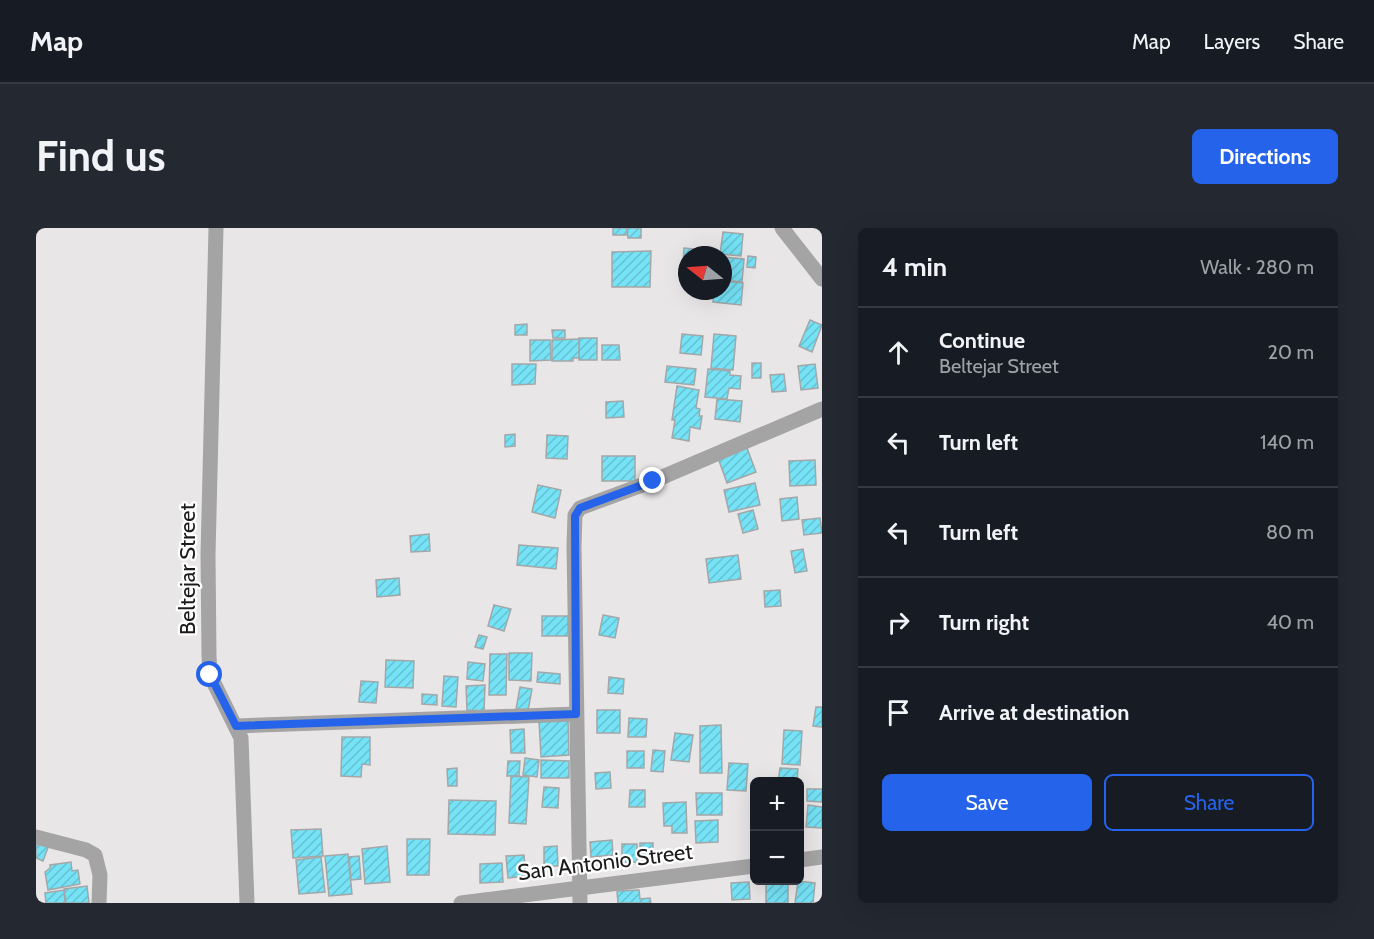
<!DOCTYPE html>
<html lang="en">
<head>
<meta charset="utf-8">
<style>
	:root { --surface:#171b24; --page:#242831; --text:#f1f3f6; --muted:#9ea1a6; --line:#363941; --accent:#2563eb }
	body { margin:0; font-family:Cabin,sans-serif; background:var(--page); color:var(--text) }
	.controls { position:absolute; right:18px; bottom:18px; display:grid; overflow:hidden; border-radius:9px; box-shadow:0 6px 24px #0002 }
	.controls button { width:54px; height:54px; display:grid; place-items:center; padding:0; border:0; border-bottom:2px solid var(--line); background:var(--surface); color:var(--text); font:30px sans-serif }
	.compass { position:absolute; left:642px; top:18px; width:54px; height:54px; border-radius:50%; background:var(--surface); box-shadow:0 6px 24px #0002; rotate:287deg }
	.stop { position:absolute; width:18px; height:18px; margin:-14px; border:4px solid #2563eb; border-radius:50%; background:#fff }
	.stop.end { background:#2563eb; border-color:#fff; box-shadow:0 2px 6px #0008 }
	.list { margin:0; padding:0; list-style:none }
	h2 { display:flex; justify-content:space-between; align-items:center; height:78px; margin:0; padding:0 24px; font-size:26px }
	h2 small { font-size:20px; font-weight:400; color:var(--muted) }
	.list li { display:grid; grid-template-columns:39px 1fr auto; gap:18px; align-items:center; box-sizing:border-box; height:90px; padding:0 24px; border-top:2px solid var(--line) }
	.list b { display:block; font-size:22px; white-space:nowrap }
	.list p { margin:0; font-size:20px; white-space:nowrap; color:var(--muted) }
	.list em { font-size:20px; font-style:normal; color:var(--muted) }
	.actions { display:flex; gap:12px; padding:18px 24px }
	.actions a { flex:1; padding:14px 0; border:2px solid var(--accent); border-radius:9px; text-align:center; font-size:21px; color:var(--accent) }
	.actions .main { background:var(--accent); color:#fff }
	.icon { flex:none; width:33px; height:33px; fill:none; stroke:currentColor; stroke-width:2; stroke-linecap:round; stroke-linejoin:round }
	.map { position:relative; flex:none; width:786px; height:675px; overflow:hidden; border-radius:9px }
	header { display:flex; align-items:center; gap:36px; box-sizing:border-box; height:84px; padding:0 30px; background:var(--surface); border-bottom:2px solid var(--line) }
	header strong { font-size:28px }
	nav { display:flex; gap:33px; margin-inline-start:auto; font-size:21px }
	.intro { display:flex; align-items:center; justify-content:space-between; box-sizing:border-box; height:144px; padding:0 36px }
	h1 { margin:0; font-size:42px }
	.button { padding:15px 27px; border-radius:9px; background:var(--accent); color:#fff; font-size:21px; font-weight:700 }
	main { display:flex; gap:36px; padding:0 36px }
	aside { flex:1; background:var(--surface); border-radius:9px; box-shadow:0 6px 24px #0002 }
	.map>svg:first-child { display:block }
	.building { fill:url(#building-hatch); stroke:#a3a7a7; stroke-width:1.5 }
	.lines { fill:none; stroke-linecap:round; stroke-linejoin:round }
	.street { stroke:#a5a4a4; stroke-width:15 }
	.route { stroke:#2563eb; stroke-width:8 }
	.labels { text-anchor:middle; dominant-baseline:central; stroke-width:4.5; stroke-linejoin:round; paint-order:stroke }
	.street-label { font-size:22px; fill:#1c1b1b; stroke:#fff }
</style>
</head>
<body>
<header>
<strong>Map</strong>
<nav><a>Map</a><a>Layers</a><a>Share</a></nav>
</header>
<div class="intro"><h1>Find us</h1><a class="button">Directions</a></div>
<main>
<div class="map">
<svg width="786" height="675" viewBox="0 0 786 675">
	<defs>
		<pattern id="building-hatch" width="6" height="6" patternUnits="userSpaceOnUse" patternTransform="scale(1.5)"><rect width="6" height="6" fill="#75e2f6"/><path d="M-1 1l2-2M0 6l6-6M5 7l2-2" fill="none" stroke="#65c1d2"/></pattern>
	</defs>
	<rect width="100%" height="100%" fill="#e9e6e8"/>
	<g class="building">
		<rect x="577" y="0" width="14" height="7"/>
		<polygon points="591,0 605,0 605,10 592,10"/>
		<polygon points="687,4 707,6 705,28 684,26"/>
		<polygon points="648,20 667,22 666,27 651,27 651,36 647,35"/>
		<polygon points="615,23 614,59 576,59 576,24"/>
		<polygon points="712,28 720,29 719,40 711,39"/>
		<polygon points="687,29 708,31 706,54 687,52"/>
		<polygon points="687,53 707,55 705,77 677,74 678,63 687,63"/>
		<polygon points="774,92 786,97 776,124 763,118"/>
		<polygon points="491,96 491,107 479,107 479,97"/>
		<polygon points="516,102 529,102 529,110 517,110"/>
		<polygon points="646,106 667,108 665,127 644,125"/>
		<polygon points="678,106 700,108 697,142 675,140"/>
		<rect x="543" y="110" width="18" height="22"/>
		<polygon points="543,111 543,130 537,130 537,133 516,133 516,112"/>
		<polygon points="494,112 514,112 515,132 494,133"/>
		<polygon points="566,117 583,117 584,132 566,132"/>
		<rect x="716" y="135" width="9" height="15"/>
		<polygon points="476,136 500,136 499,156 476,157"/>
		<polygon points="779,136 782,160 765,162 762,138"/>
		<polygon points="631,138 660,141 658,157 629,154"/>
		<polygon points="672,141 694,143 694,147 705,148 704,161 693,160 691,171 669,169"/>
		<polygon points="748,146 750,163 736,164 734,147"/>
		<polygon points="641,158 663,162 660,180 664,181 663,188 666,188 664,201 654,199 653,213 636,210 639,192 636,192"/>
		<polygon points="681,171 706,173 704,194 679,191"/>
		<polygon points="587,173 588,189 570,190 570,174"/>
		<polygon points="479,206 479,218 469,219 469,207"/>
		<polygon points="511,207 532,208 531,231 510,230"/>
		<polygon points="711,220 720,244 691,255 682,230"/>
		<rect x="566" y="228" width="33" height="25"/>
		<polygon points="779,232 780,257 754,258 753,233"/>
		<polygon points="719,255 724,277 693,284 688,262"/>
		<polygon points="502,257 525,262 519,290 496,284"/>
		<polygon points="761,269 763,291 746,293 744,271"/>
		<polygon points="717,282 722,301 707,305 702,286"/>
		<polygon points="784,290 786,305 768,307 766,292"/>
		<polygon points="393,306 394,323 375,324 374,308"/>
		<polygon points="483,317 522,320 520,341 481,337"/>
		<polygon points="767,321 771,343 759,345 755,323"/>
		<polygon points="702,327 705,351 673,355 670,331"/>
		<polygon points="363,350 364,367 341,369 340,352"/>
		<polygon points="744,362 745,378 729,379 728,363"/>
		<polygon points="458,377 475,381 468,403 452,398"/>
		<polygon points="567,387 583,390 579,410 563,407"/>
		<rect x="506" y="388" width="26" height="20"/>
		<polygon points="443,407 451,409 447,421 439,419"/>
		<polygon points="473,425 496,425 495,453 473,452"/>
		<polygon points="454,426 471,426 470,467 453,467"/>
		<polygon points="350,432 378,433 377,460 349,459"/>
		<polygon points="432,434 449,436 447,453 431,451"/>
		<polygon points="502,444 524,446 524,456 501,454"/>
		<polygon points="408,448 422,449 420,479 406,478"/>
		<polygon points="573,449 588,451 587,466 572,465"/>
		<polygon points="325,453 342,454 340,475 323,474"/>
		<polygon points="449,457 448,483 431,482 430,458"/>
		<polygon points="484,459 496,461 492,483 480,481"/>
		<polygon points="386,466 401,467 401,477 386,476"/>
		<polygon points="780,479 786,479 786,499 777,498"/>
		<rect x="561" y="482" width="23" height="23"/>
		<polygon points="593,490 611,491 610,509 592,509"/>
		<polygon points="532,491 533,527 505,529 503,493"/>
		<polygon points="685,497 686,545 664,545 664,498"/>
		<polygon points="488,501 489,525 475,525 474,502"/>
		<polygon points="748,502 766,503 764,537 746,536"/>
		<polygon points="639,505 657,507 653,534 635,532"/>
		<polygon points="306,509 334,509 334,537 326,536 325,549 305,548"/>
		<polygon points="617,522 629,523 627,544 615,543"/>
		<rect x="591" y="523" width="17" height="17"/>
		<polygon points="489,530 503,532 501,549 487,547"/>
		<polygon points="505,532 533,533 533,550 505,550"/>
		<polygon points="472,533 484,533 483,548 471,548"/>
		<polygon points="693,535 712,536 710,563 691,562"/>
		<polygon points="421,540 421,558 412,558 411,541"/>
		<polygon points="744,540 762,541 761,554 742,554"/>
		<polygon points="574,544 575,560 560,561 559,545"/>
		<polygon points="475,548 493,549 490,596 473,595"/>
		<polygon points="508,559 523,560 522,580 506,579"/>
		<polygon points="771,561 786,561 786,574 771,573"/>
		<polygon points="594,562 609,562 609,579 593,579"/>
		<polygon points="660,565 686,565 686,587 661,587"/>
		<polygon points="413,572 460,573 459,607 412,606"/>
		<polygon points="650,574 651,605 636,605 636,598 628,598 627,575"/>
		<polygon points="772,577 786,579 786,600 770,599"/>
		<polygon points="682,592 682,614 660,615 659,593"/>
		<polygon points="285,601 287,628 257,630 255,602"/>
		<polygon points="371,611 394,611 393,647 371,647"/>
		<polygon points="0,612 13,617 7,633 0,630"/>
		<polygon points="576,612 577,627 555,629 554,614"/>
		<rect x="604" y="615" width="13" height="13"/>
		<polygon points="586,616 601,616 601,634 586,635"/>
		<polygon points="351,618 354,654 329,656 326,621"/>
		<polygon points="521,618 522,638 508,638 508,619"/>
		<polygon points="312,626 316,666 293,668 289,628"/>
		<polygon points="488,627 490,648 472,650 470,628"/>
		<polygon points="323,628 325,651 315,652 313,629"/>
		<polygon points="285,629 289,664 263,666 260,632"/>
		<polygon points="35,634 36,643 42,642 44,656 12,662 9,644 14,640 14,637"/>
		<polygon points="466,635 467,654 444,655 444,636"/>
		<rect x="730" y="652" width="22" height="23"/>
		<polygon points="762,653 779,655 777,675 759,675"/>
		<polygon points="713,654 714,671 696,672 695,655"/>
		<polygon points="51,658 53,675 30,675 28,661"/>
		<polygon points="28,662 29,675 10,675 9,665"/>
		<polygon points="603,662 604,671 614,670 615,675 582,675 581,663"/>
	</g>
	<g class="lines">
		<g class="street">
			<polyline points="180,0 172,327 173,428 174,447 205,510 211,675"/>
			<polyline points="746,0 786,51"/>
			<polyline points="200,498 540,486"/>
			<polyline points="0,609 50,622 59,627 64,647 63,675"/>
			<polyline points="764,632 786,629"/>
			<polyline points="425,675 718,638"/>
			<polyline points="544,675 538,318 539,287 544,280 617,253 786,181"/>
		</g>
	</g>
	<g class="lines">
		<polyline class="route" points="174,447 200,498 540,486 539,288 544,280 617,253"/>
	</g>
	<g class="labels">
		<g class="street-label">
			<text transform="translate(151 341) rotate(-90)">Beltejar Street</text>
			<text transform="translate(569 634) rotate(-7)">San Antonio Street</text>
		</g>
	</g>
</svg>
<div class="controls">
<button>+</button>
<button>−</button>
</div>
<svg class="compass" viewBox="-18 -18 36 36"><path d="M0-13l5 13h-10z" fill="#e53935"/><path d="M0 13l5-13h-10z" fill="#9ea1a6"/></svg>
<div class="stop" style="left:174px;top:447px"></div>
<div class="stop end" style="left:617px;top:253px"></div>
</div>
<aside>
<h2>4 min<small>Walk · 280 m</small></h2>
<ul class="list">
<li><svg class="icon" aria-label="ahead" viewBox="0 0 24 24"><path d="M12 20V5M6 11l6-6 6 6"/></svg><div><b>Continue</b><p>Beltejar Street</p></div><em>20 m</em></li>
<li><svg class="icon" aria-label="left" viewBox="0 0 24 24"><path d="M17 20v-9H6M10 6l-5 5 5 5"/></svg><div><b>Turn left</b></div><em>140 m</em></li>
<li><svg class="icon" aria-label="left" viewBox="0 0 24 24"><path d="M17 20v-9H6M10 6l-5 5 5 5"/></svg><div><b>Turn left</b></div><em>80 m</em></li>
<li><svg class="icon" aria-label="right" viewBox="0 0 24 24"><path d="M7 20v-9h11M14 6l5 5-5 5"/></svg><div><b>Turn right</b></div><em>40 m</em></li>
<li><svg class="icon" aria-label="arrive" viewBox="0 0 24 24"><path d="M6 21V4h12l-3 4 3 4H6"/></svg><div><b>Arrive at destination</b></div></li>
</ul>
<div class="actions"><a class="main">Save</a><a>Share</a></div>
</aside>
</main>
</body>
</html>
